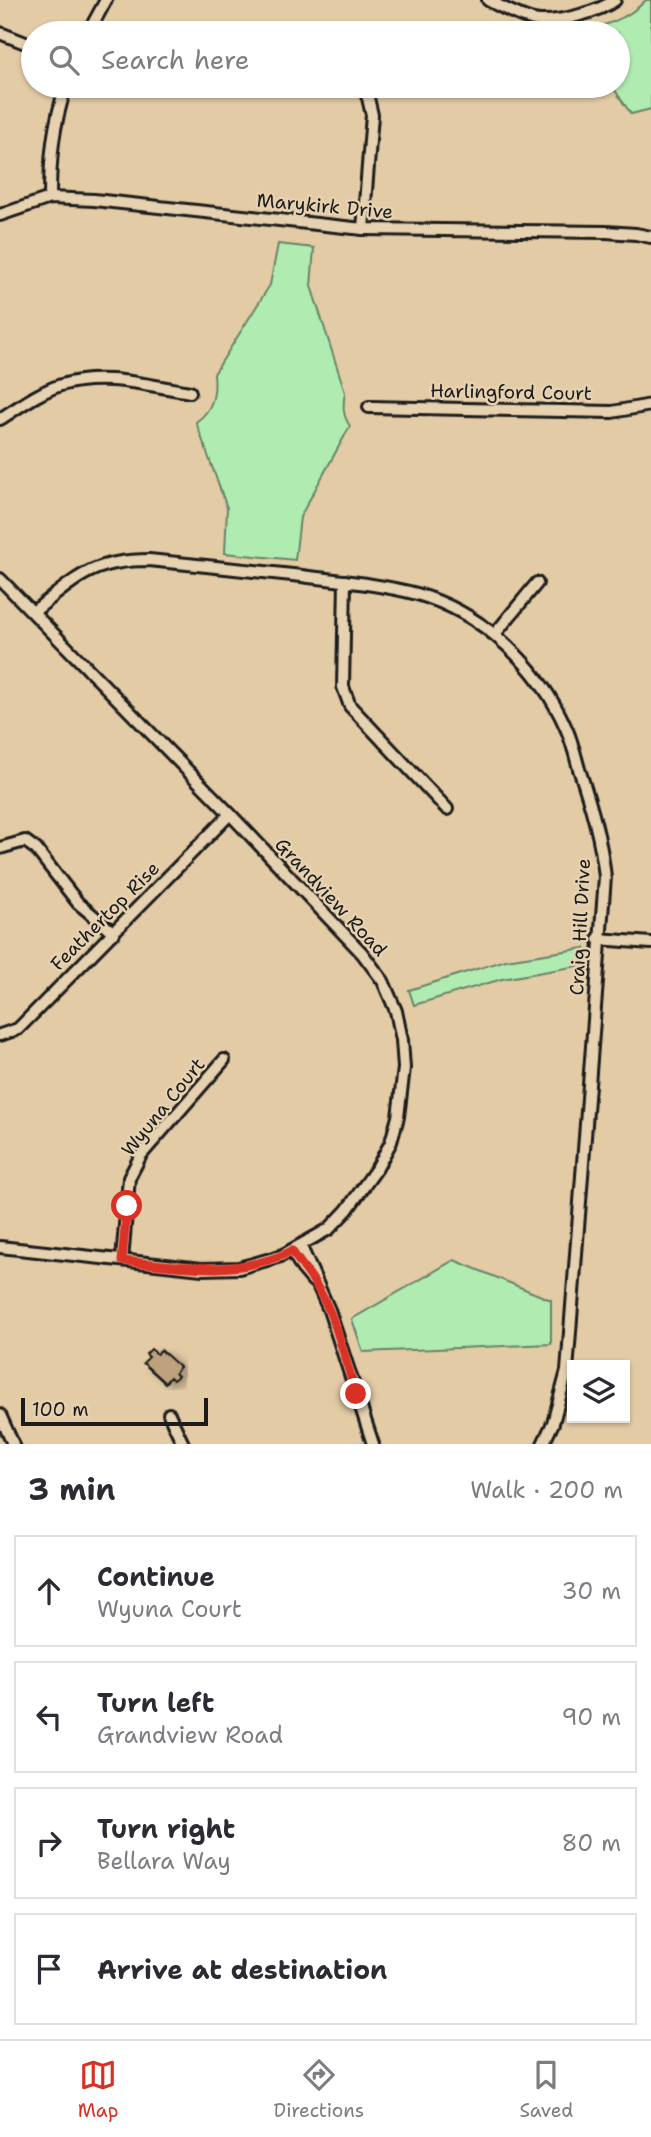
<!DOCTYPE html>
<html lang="en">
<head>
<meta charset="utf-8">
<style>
	:root { --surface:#fff; --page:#f2f2f3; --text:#2b2b33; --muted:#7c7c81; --line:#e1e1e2; --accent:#d93025 }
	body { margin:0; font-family:"Shantell Sans",sans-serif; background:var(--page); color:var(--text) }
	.controls { position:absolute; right:21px; bottom:21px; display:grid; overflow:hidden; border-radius:0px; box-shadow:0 2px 5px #0004 }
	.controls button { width:63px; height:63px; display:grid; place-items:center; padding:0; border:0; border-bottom:2px solid var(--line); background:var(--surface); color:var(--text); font:35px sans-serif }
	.scale { position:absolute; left:21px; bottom:18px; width:187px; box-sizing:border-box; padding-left:7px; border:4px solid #1c1c1c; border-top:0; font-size:19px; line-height:24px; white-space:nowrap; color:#1c1c1c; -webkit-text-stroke:5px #e6d1b0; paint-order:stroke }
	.stop { position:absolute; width:21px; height:21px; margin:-16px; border:5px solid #d93025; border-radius:50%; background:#fff }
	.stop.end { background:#d93025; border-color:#fff; box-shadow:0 2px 7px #0008 }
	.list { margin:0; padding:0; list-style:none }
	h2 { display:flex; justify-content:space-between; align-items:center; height:91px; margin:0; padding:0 28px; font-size:30px }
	h2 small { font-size:23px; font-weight:400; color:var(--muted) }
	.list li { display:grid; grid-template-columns:46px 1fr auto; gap:21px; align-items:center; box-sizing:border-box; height:112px; margin:0 14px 14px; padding:0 14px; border:2px solid var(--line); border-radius:0px }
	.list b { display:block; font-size:26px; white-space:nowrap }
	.list p { margin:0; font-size:23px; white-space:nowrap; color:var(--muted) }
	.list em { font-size:23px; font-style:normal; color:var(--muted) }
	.icon { flex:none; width:38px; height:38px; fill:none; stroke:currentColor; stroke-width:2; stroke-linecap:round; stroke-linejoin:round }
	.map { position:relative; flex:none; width:651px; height:1444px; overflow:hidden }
	.search { position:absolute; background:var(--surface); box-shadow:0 2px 5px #0004; left:21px; right:21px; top:21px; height:77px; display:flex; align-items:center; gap:18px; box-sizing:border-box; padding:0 24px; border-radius:38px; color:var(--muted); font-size:26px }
	.sheet { height:595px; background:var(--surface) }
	nav { display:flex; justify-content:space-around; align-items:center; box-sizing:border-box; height:98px; border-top:2px solid var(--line); background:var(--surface); font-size:19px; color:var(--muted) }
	nav a { display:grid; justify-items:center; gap:4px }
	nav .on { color:var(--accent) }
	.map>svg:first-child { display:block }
	.green { fill:#b0ecb2; stroke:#668467; stroke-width:2 }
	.building { fill:#bea27d; stroke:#1c1c1c; stroke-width:2; filter:url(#shadow) }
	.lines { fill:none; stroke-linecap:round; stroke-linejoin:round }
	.minor-casing { stroke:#1c1c1c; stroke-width:16 }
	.minor { stroke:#e6d1b0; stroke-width:10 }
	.route { stroke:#d93025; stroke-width:9 }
	.labels { text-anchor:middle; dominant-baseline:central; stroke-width:5; stroke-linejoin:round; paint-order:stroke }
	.street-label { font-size:19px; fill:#1c1c1c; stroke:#e6d1b0 }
</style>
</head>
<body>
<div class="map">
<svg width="651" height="1444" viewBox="0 0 651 1444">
	<defs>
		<filter id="shadow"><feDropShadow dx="7" dy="4" stdDeviation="3.5" flood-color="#0004"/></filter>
	</defs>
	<rect width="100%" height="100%" fill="#e3cba6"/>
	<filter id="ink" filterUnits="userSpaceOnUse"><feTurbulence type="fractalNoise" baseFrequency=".0143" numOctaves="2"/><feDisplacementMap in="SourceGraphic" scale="14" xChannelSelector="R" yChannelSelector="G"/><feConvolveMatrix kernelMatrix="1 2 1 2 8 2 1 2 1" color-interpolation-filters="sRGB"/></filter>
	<g filter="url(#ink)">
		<g class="green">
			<path d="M 646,0 L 651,0 L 651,109 L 631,114 L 612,86 L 618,86 L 618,33 L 575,32 C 603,26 626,21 646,0 Z"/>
			<path d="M 278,244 L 314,248 L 311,286 L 345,392 C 343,405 342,415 350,426 L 300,517 L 295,560 L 225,553 L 227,508 L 196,422 C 213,410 216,394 214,374 L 270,285 Z"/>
			<polygon points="585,948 584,965 502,979 414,1005 409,990 506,960"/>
			<polygon points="454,1260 551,1300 551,1344 363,1352 352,1319"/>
		</g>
		<polygon class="building" points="151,1349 157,1354 161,1350 180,1367 175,1373 178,1376 173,1380 170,1377 165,1383 143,1363 149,1357 146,1354"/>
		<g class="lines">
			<defs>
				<g id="minor">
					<path d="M 488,0 C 501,7 525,20 540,21 C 559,22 599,12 615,0"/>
					<polyline points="0,33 33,46"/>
					<polyline points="88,33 106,0"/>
					<polyline points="362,86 368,98 372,115 363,229"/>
					<path d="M 50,198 C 50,156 53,126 66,86"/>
					<polyline points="0,215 50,198 94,200 363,229 606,232 636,234 651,237"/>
					<polyline points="369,407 612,412 651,405"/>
					<path d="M 0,419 C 19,407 39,392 61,385 C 103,372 149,386 190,392"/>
					<polyline points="0,579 230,814 362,953 383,981 396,1011 402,1040 404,1068 398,1117 391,1142 377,1168 347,1210 329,1229 281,1256 239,1268 202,1269 0,1247"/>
					<polyline points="345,581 343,687 350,706 447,809"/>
					<path d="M 33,612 C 76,579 91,560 149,560 C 200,565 251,571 302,576 C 340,581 380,584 417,594 C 483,613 539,666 566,728 C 572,741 575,755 579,769 C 591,805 601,839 605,877 L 567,1371 L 553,1423 L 543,1444"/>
					<polyline points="495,634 537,583"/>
					<polyline points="0,848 25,841 36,849 78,903 114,933"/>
					<polyline points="598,939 651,943"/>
					<polyline points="0,1035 18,1029 230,814"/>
					<polyline points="301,1247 329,1310 373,1444"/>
					<polyline points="292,1251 302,1268 313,1281"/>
					<polyline points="122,1260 129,1178 141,1155 224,1060"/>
					<polyline points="169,1414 183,1444"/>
					<polyline points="0,1415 13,1444"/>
				</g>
			</defs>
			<use href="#minor" class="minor-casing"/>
			<use href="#minor" class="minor"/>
		</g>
	</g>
	<g class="lines" filter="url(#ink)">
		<path class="route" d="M 127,1206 L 122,1261 C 182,1266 235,1278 292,1251 C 300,1264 310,1274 317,1287 C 336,1317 345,1360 356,1394"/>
	</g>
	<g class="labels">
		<g class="street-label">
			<text transform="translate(325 206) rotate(5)">Marykirk Drive</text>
			<text transform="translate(511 392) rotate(1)">Harlingford Court</text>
			<text transform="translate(331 897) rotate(47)">Grandview Road</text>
			<text transform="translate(105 916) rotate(-45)">Feathertop Rise</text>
			<text transform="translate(580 927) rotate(-87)">Craig Hill Drive</text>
			<text transform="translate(163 1107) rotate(-51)">Wyuna Court</text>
		</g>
	</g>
</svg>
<div class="controls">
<button><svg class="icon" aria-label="layers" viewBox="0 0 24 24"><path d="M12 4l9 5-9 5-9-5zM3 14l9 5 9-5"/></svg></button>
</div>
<div class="scale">100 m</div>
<div class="stop" style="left:127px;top:1206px"></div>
<div class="stop end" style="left:356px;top:1394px"></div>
<div class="search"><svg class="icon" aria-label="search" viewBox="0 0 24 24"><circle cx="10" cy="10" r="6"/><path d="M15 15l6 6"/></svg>Search here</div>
</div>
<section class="sheet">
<h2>3 min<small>Walk · 200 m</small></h2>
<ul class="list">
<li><svg class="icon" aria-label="ahead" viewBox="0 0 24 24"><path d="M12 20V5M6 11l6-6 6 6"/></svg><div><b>Continue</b><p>Wyuna Court</p></div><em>30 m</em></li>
<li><svg class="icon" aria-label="left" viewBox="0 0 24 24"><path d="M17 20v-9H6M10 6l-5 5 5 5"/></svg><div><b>Turn left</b><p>Grandview Road</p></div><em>90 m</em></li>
<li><svg class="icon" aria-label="right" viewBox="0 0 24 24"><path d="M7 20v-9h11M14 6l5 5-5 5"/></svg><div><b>Turn right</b><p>Bellara Way</p></div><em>80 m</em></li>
<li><svg class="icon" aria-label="arrive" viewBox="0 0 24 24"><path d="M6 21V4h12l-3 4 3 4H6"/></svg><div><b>Arrive at destination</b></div></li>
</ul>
</section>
<nav>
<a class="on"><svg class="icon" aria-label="map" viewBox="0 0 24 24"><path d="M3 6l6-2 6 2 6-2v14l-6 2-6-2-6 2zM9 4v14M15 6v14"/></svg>Map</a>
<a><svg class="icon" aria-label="directions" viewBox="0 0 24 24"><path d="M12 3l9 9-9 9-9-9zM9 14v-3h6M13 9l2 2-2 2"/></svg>Directions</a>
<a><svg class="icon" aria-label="saved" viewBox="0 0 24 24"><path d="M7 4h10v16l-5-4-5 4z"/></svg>Saved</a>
</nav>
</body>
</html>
